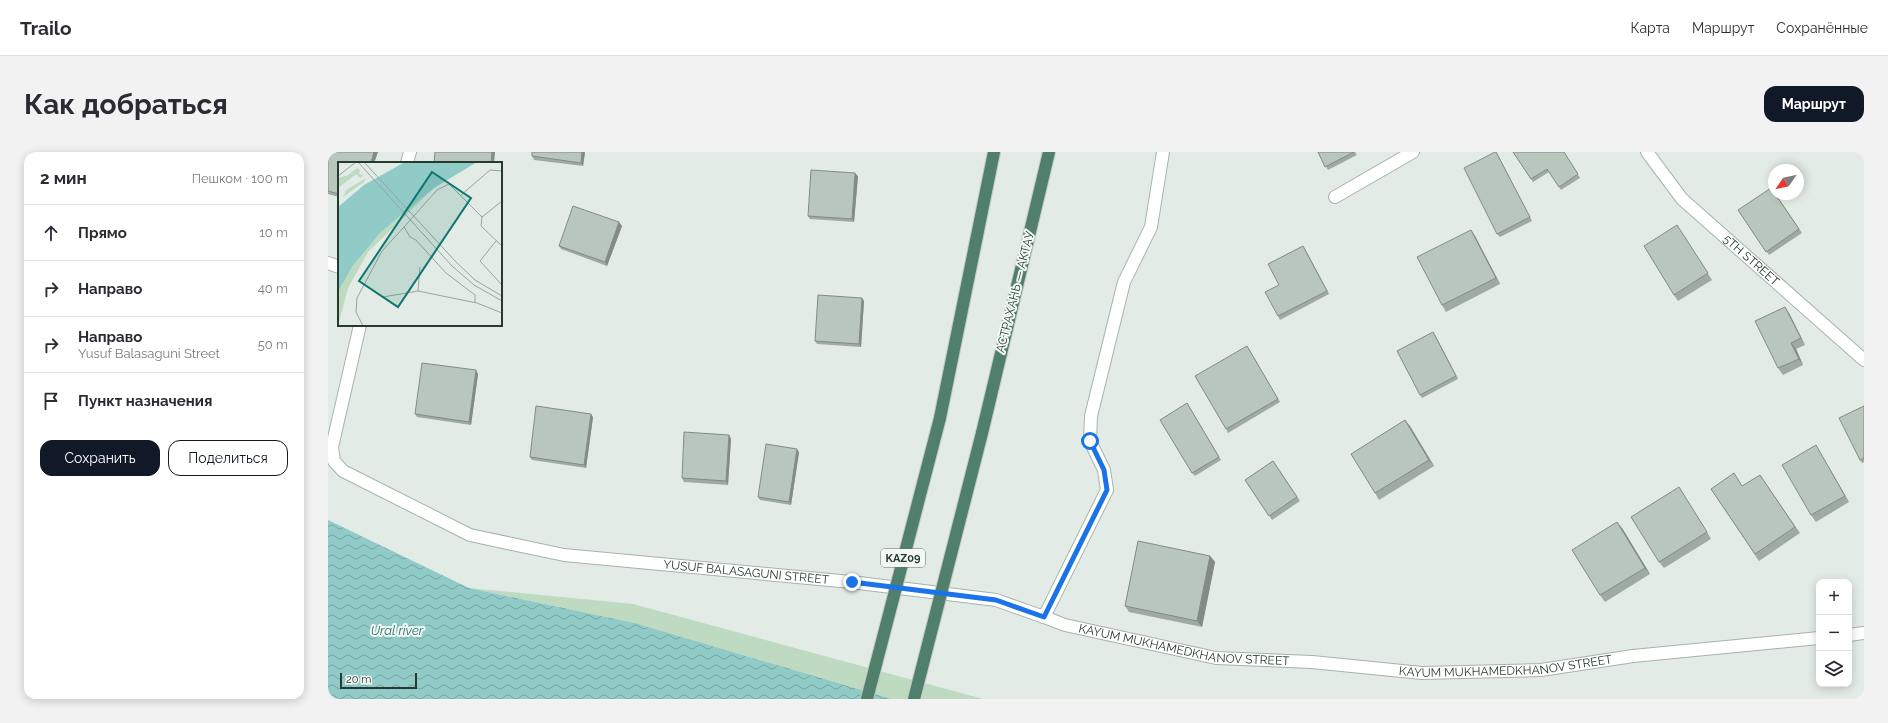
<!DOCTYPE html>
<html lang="ru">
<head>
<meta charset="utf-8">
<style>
	:root { --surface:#fff; --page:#f2f2f3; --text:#2b2b33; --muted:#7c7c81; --line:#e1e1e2; --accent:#111827 }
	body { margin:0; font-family:Raleway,sans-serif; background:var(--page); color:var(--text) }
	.controls { position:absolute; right:12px; bottom:12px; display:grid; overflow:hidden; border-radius:8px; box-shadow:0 2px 10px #0003 }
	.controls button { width:36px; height:36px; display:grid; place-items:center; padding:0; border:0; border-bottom:1px solid var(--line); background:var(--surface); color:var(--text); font:20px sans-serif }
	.compass { position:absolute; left:1440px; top:12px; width:36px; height:36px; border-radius:50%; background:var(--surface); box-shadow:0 2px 10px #0003; rotate:236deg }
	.scale { position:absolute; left:12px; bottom:10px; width:77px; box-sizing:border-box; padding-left:4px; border:2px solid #253b30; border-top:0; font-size:11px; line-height:14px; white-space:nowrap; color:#253b30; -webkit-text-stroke:3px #f3f8f5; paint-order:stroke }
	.stop { position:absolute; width:12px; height:12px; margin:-9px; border:3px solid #1a73e8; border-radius:50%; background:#fff }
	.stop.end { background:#1a73e8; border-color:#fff; box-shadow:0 1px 4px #0008 }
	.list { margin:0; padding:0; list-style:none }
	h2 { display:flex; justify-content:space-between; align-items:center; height:52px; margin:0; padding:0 16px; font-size:17px }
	h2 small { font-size:13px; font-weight:400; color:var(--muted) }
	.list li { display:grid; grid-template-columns:26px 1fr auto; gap:12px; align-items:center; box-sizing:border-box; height:56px; padding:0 16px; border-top:1px solid var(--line) }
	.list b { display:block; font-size:15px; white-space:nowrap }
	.list p { margin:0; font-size:13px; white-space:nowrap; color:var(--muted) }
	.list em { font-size:13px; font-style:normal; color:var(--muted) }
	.actions { display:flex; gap:8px; padding:12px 16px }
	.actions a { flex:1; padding:9px 0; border:1px solid var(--accent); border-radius:12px; text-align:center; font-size:14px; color:var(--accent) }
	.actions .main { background:var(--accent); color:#fff }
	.icon { flex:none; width:22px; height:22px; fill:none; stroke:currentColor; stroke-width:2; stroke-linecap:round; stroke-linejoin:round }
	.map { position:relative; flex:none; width:1536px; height:547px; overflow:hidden; border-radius:12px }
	header { display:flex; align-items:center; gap:24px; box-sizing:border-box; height:56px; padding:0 20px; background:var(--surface); border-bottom:1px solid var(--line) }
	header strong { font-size:19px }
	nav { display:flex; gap:22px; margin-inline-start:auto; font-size:14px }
	.intro { display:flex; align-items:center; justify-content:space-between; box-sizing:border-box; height:96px; padding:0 24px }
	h1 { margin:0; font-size:28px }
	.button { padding:10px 18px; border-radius:12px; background:var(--accent); color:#fff; font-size:14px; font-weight:700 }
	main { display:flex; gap:24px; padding:0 24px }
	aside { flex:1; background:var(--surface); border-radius:12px; box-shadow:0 2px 10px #0003 }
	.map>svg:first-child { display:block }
	.grass { fill:#bedac0 }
	.water { fill:url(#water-waves) }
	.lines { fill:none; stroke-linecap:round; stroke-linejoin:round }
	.minor-casing { stroke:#a6b3ac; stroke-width:14 }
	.trunk-casing { stroke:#c2c8c5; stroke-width:14 }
	.minor { stroke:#fff; stroke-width:12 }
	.trunk { stroke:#50806b; stroke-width:12 }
	.trunk-bridge-casing { stroke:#c2c8c5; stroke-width:14; stroke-linecap:butt }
	.trunk-bridge { stroke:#50806b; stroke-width:12 }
	.wall { fill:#9faaa3 }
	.shaded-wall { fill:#828b85 }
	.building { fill:#b9c6be; stroke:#828b85 }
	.route { stroke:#1a73e8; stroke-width:5 }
	.labels { text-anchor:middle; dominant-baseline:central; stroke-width:4; stroke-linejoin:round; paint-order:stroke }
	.shield { fill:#f3f8f5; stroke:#63746b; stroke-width:1 }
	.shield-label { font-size:11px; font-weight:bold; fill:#253b30 }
	.street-label { font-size:12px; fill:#253b30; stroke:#f3f8f5 }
	.water-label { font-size:13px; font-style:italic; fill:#25716e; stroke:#f3f8f5 }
	.inset-road { fill:none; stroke:#97a59d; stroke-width:1 }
	.view { fill:#0f766e; fill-opacity:0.15; stroke:#0f766e; stroke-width:2 }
	.inset-edge { fill:none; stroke:#253b30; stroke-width:2 }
</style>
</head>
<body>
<header>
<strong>Trailo</strong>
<nav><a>Карта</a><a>Маршрут</a><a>Сохранённые</a></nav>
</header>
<div class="intro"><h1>Как добраться</h1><a class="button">Маршрут</a></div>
<main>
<aside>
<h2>2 мин<small>Пешком · 100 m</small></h2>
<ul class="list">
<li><svg class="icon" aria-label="ahead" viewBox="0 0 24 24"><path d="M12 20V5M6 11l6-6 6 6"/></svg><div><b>Прямо</b></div><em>10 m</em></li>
<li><svg class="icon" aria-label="right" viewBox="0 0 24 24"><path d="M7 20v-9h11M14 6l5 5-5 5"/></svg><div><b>Направо</b></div><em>40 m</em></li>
<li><svg class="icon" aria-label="right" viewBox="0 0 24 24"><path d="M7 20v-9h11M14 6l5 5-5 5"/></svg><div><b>Направо</b><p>Yusuf Balasaguni Street</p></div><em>50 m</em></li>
<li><svg class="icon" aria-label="arrive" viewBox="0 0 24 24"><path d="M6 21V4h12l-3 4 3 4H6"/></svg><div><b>Пункт назначения</b></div></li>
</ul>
<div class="actions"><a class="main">Сохранить</a><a>Поделиться</a></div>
</aside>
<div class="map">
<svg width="1536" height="547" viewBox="0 0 1536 547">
	<defs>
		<pattern id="water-waves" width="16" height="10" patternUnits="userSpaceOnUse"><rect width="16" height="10" fill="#91cbc8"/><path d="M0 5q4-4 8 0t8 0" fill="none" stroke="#76a6a3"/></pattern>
	</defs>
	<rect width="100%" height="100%" fill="#e3ebe6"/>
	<polygon class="grass" points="141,436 305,452 655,547 564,547 307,471"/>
	<polygon class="water" points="0,368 141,436 307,471 564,547 0,547"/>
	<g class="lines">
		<defs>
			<g id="minor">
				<path id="s1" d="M 835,0 L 823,75 L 796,130 L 763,264 L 762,289 L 776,318 L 779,338 L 716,465 L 737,473 L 888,506 L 984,510 L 1094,521 L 1213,518 L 1305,504 L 1491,486"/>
				<path id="s2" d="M 1319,0 L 1354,47 L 1536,208"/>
				<polyline points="79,11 82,0"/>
				<polyline points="1007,45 1085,0"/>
				<polyline points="0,111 11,115"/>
				<path id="s3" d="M 32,173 L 4,295 L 6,309 L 15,319 L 142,383 L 236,403 L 523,430 L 668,448 L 716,465"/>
				<polyline points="1521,483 1536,481"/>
			</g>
			<g id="trunk">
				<polyline points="612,266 666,0"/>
				<polyline points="654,281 721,0"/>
			</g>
		</defs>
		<use href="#minor" class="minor-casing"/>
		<use href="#trunk" class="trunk-casing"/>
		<use href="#minor" class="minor"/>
		<use href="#trunk" class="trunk"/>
		<defs>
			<g id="trunk-bridge">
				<polyline points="539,547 612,266"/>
				<polyline points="586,547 654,281"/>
			</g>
		</defs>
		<use href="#trunk-bridge" class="trunk-bridge-casing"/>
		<use href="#trunk-bridge" class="trunk-bridge"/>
	</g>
	<g class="wall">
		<polygon points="0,0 50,0 46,11 11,11 11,45 0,42"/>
		<polygon points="204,0 257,0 255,14 206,8 204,4"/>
		<polygon points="990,0 1027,0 1029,3 1000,18"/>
		<polygon points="1168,0 1204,69 1172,85 1169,82"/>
		<polygon points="1185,0 1236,0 1252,26 1233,38 1221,20 1205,30"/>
		<polygon points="530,24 526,70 482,67 480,64"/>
		<polygon points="1448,42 1474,81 1441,103 1410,58"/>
		<polygon points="1349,73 1384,128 1350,149 1346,143"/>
		<polygon points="294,74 279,114 233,97 231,94"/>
		<polygon points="1143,78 1147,84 1172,132 1118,160 1114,153"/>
		<polygon points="977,97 1001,142 952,168 950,164 951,133"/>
		<polygon points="534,146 536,149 533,195 489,192 487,189"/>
		<polygon points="1461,161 1477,193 1468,197 1475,213 1455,223 1450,216"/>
		<polygon points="1107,183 1130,227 1094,246 1092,243"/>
		<polygon points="921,197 952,250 900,281 898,277"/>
		<polygon points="150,222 143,273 89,265 87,262"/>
		<polygon points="859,251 893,308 867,324 864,321"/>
		<polygon points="1536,254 1536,310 1534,311 1532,308"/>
		<polygon points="265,265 258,316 204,308 202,305"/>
		<polygon points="1077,268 1106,314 1051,348 1047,341"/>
		<polygon points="401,283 403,287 400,333 356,330 354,326"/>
		<polygon points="1488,293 1492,300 1521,350 1488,370 1483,363"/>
		<polygon points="471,300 463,353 432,348 430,345"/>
		<polygon points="945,309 972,349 944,368 917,328"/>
		<polygon points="1432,323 1472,381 1431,409 1383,337 1415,334"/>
		<polygon points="1351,335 1383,387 1336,416 1331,410"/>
		<polygon points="1294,376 1322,422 1277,450 1272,443"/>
		<polygon points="882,404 887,410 874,475 801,460 797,454"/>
	</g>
	<g class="shaded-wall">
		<polygon points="46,0 50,0 46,11 43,11"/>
		<polygon points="164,0 167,0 166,11 163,11"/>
		<polygon points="254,0 257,0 255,14 253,11"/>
		<polygon points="1168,0 1170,3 1204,69 1202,65"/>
		<polygon points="527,21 530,24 526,70 524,67"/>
		<polygon points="291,70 294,74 279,114 277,110"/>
		<polygon points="1143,78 1147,84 1172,132 1168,126"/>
		<polygon points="975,94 977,97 1001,142 999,139"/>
		<polygon points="534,146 536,149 533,195 531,192"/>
		<polygon points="1457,155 1461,161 1477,193 1473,186"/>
		<polygon points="1105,180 1107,183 1130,227 1128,224"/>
		<polygon points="1463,191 1468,197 1475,213 1471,207"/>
		<polygon points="148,218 150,222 143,273 141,270"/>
		<polygon points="263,262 265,265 258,316 256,313"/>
		<polygon points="1077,268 1082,274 1106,314 1101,308"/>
		<polygon points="401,283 403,287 400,333 398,329"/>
		<polygon points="1488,293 1492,300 1521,350 1517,344"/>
		<polygon points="469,297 471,300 463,353 461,350"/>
		<polygon points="1351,335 1355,342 1383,387 1379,380"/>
		<polygon points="1289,370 1294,376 1322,422 1317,416"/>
		<polygon points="882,404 887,410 874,475 869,469"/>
	</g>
	<g class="building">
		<polygon points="0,0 46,0 43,11 11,11 11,42 0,39"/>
		<polygon points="107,0 164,0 163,11 106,11"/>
		<polygon points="204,0 254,0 253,11 204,4"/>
		<polygon points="990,0 1026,0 997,15"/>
		<polygon points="1167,0 1168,0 1202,65 1169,82 1136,16"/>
		<polygon points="1185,0 1236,0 1250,22 1231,35 1219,17 1203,27"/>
		<polygon points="483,18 527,21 524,67 480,64"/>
		<polygon points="1443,36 1446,40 1446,42 1447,42 1471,77 1438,100 1410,58"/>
		<polygon points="245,54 291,70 277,110 231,94"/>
		<polygon points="1349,73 1380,121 1346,143 1316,94"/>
		<polygon points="1143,78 1168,126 1114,153 1089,105"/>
		<polygon points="975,94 999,139 950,164 937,140 951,133 940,112"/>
		<polygon points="490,143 534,146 531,192 487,189"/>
		<polygon points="1457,155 1473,186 1463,191 1471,207 1450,216 1427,169"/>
		<polygon points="1105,180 1128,224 1092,243 1069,199"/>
		<polygon points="919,194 950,247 898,277 867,224"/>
		<polygon points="94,211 148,218 141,270 87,262"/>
		<polygon points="859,251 891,305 864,321 832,268"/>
		<polygon points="208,254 263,262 256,313 202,305"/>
		<polygon points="1536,254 1536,306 1532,308 1511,266"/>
		<polygon points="1077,268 1101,308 1047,341 1023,302"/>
		<polygon points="356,280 401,283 398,329 354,326"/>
		<polygon points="438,292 469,297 461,350 430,345"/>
		<polygon points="1488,293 1517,344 1483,363 1454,313"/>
		<polygon points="945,309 969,345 941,364 917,328"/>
		<polygon points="1406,321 1414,334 1432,323 1467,375 1427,402 1383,337"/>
		<polygon points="1351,335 1379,380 1331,410 1303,365"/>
		<polygon points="1289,370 1317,416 1272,443 1244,398"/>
		<polygon points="810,389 882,404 869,469 797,454"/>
	</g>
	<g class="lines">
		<polyline class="route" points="524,430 668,448 716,465 779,338 776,318 762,289"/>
	</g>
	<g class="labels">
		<rect class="shield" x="553" y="397" width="44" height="18" rx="3"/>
		<g class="shield-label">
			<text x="575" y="406">KAZ09</text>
		</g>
		<g class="street-label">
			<text stroke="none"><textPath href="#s2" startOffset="151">5TH STREET</textPath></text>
			<text transform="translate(687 140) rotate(-76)">АСТРАХАНЬ — АКТАУ</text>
			<text stroke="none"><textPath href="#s3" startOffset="574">YUSUF BALASAGUNI STREET</textPath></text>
			<text stroke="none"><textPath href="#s1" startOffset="638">KAYUM MUKHAMEDKHANOV STREET</textPath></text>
			<text stroke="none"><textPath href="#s1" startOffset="962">KAYUM MUKHAMEDKHANOV STREET</textPath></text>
		</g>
		<g class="water-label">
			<text x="69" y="478">Ural river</text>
		</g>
	</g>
	<g transform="translate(10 10)">
		<rect width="164" height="164" fill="#e3ebe6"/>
		<path d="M 19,6 L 22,8 L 21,12 L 25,13 L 23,16 L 19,14 L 20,12 L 17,13 L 0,26 L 0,16 L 10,13 ZM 28,16 L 26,20 L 5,35 L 8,28 ZM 96,26 L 30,90 L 10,126 L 0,164 L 0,130 L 14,105 L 43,70 Z" fill="#bedac0"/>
		<path d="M 67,0 L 139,0 L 96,26 L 43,70 L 14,105 L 0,130 L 0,45 L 26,23 Z" fill="#91cbc8"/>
		<path class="inset-road" d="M 20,0 L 114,104 L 136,123 L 164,139M 26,0 L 118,100 L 137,118 L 164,134M 0,14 L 18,0M 122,34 L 152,8 L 164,9M 144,55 L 164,39M 66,65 L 99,28 L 111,22 L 144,55 L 143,64 L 164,84M 158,79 L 142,99 L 164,123M 80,129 L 82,105M 45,135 L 80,129 L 139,141 L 164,151M 25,164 L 18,150 L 19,136 L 44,89 L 66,65 L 72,75 L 78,78 L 108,111 L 137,133 L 137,141"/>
		<path class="view" d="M 94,10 L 133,36 L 60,145 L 21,119 Z"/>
		<rect width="164" height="164" class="inset-edge"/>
	</g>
</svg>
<div class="controls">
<button>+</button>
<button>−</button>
<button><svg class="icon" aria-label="layers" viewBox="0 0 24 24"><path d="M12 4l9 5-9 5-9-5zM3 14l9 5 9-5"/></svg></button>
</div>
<svg class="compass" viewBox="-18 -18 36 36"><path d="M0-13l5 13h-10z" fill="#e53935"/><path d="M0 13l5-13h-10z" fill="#7c7c81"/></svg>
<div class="scale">20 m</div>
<div class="stop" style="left:762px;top:289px"></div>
<div class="stop end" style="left:524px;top:430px"></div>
</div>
</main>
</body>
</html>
